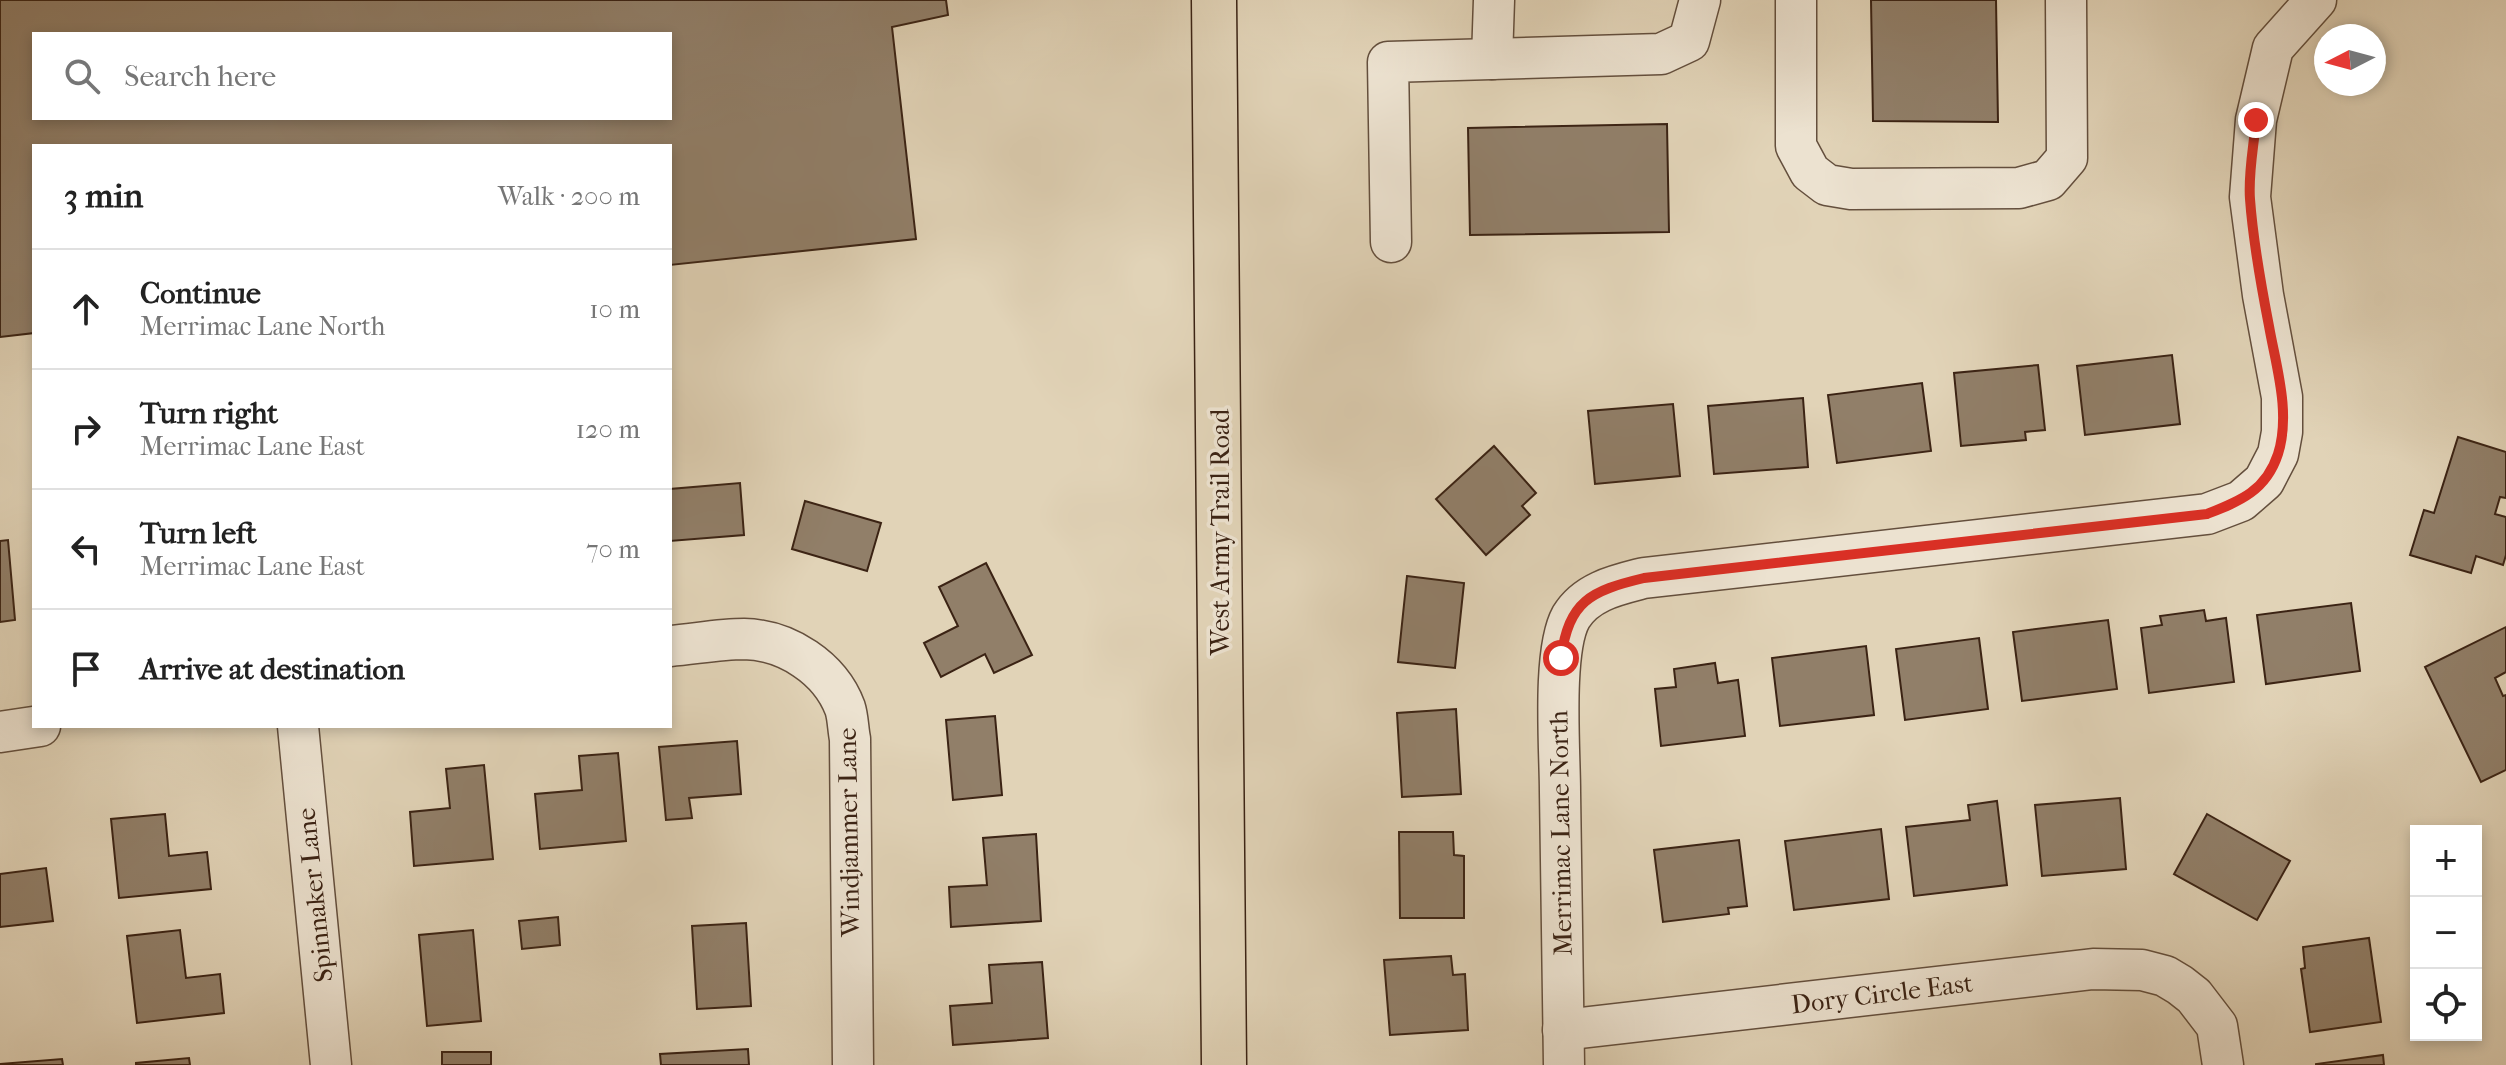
<!DOCTYPE html>
<html lang="en">
<head>
<meta charset="utf-8">
<style>
	:root { --surface:#fff; --page:#f2f2f2; --text:#222; --muted:#767676; --line:#e0e0e0 }
	body { margin:0; font-family:"IM FELL French Canon",serif; background:var(--page); color:var(--text) }
	.controls { position:absolute; right:24px; bottom:24px; display:grid; overflow:hidden; border-radius:0px; box-shadow:0 4px 12px #0003 }
	.controls button { width:72px; height:72px; display:grid; place-items:center; padding:0; border:0; border-bottom:2px solid var(--line); background:var(--surface); color:var(--text); font:40px sans-serif }
	.compass { position:absolute; left:2314px; top:24px; width:72px; height:72px; border-radius:50%; background:var(--surface); box-shadow:0 4px 12px #0003; rotate:264deg }
	.stop { position:absolute; width:24px; height:24px; margin:-18px; border:6px solid #d93025; border-radius:50%; background:#fff }
	.stop.end { background:#d93025; border-color:#fff; box-shadow:0 2px 8px #0008 }
	.list { margin:0; padding:0; list-style:none }
	h2 { display:flex; justify-content:space-between; align-items:center; height:104px; margin:0; padding:0 32px; font-size:34px }
	h2 small { font-size:26px; font-weight:400; color:var(--muted) }
	.list li { display:grid; grid-template-columns:52px 1fr auto; gap:24px; align-items:center; box-sizing:border-box; height:120px; padding:0 32px; border-top:2px solid var(--line) }
	.list b { display:block; font-size:30px; white-space:nowrap }
	.list p { margin:0; font-size:26px; white-space:nowrap; color:var(--muted) }
	.list em { font-size:26px; font-style:normal; color:var(--muted) }
	.icon { flex:none; width:44px; height:44px; fill:none; stroke:currentColor; stroke-width:2; stroke-linecap:round; stroke-linejoin:round }
	.map { position:relative; flex:none; width:2506px; height:1065px; overflow:hidden }
	.search { position:absolute; background:var(--surface); box-shadow:0 4px 12px #0003; left:32px; top:32px; width:640px; height:88px; display:flex; align-items:center; gap:20px; box-sizing:border-box; padding:0 28px; border-radius:0px; color:var(--muted); font-size:30px }
	.panel { position:absolute; background:var(--surface); box-shadow:0 4px 12px #0003; left:32px; top:144px; width:640px; height:584px; border-radius:0px }
	.map>svg:first-child { display:block }
	.building { fill:#917f69; stroke:#3b2314; stroke-width:2; fill-rule:evenodd }
	.lines { fill:none; stroke-linecap:round; stroke-linejoin:round }
	.minor-casing { stroke:#644f3d; stroke-width:43 }
	.major-casing { stroke:#3b2314; stroke-width:47 }
	.minor { stroke:#ece2d0; stroke-width:40 }
	.major { stroke:#e1d3b7; stroke-width:44 }
	.route { stroke:#d93025; stroke-width:10 }
	.labels { text-anchor:middle; dominant-baseline:central; stroke-width:7; stroke-linejoin:round; paint-order:stroke }
	.street-label { font-size:26px; fill:#3b2314; stroke:#ece2d0 }
</style>
</head>
<body>
<div class="map">
<svg width="2506" height="1065" viewBox="0 0 2506 1065">
	<rect width="100%" height="100%" fill="#e1d3b7"/>
	<filter id="stains"><feTurbulence type="fractalNoise" baseFrequency=".0025" numOctaves="4"/><feColorMatrix values="0 0 0 0 .2 0 0 0 0 .09 0 0 0 0 .02 0 0 0 .5 -.17"/></filter>
	<radialGradient id="worn" r=".72"><stop offset=".6" stop-color="#630" stop-opacity="0"/><stop offset="1" stop-color="#630" stop-opacity=".3"/></radialGradient>
	<g class="building">
		<path d="M 0,0 L 946,0 L 948,15 L 892,27 L 916,239 L 670,265 L 670,146 L 34,146 L 34,333 L 0,337 ZM 34,34 L 670,34 L 670,118 L 34,118 Z"/>
		<polygon points="1871,0 1996,0 1998,122 1873,121"/>
		<polygon points="1667,124 1669,232 1470,235 1468,128"/>
		<polygon points="2172,355 2180,424 2085,435 2077,366"/>
		<polygon points="2038,365 2045,430 2025,432 2026,440 1961,446 1954,373"/>
		<polygon points="1922,383 1931,451 1837,463 1828,395"/>
		<polygon points="1803,398 1808,467 1714,474 1708,406"/>
		<polygon points="1673,404 1680,476 1595,484 1588,411"/>
		<polygon points="2458,437 2506,452 2506,498 2500,497 2495,514 2506,517 2506,555 2503,565 2476,556 2471,573 2410,555 2424,510 2434,513"/>
		<polygon points="1494,446 1536,493 1522,506 1530,515 1486,555 1436,499"/>
		<polygon points="740,483 744,535 670,541 670,489"/>
		<polygon points="805,501 881,523 867,571 792,549"/>
		<polygon points="8,540 15,620 0,622 0,541"/>
		<polygon points="986,563 1032,655 994,673 985,654 941,677 924,643 958,626 939,587"/>
		<polygon points="1407,576 1464,583 1455,668 1398,662"/>
		<polygon points="2351,603 2360,671 2266,684 2257,615"/>
		<polygon points="2204,610 2206,621 2226,618 2234,682 2149,693 2141,628 2162,625 2160,616"/>
		<polygon points="2108,620 2117,689 2022,701 2013,632"/>
		<polygon points="2506,627 2506,672 2495,678 2503,696 2506,695 2506,770 2481,782 2425,667"/>
		<polygon points="1979,638 1988,709 1905,720 1896,649"/>
		<polygon points="1866,646 1874,715 1780,726 1772,658"/>
		<polygon points="1715,663 1718,683 1738,680 1745,736 1661,746 1655,689 1676,687 1674,669"/>
		<polygon points="1456,709 1461,794 1402,797 1397,713"/>
		<polygon points="995,716 1002,795 953,800 946,720"/>
		<polygon points="737,741 741,794 689,798 692,818 666,820 659,747"/>
		<polygon points="618,753 626,841 540,849 535,794 582,790 579,756"/>
		<polygon points="484,765 493,859 414,866 410,812 450,808 446,769"/>
		<polygon points="2120,798 2126,869 2042,876 2035,805"/>
		<polygon points="1997,801 2007,885 1914,896 1906,827 1970,820 1968,805"/>
		<polygon points="165,814 169,856 207,852 211,889 119,898 111,819"/>
		<polygon points="2207,814 2290,861 2257,920 2174,874"/>
		<polygon points="1881,829 1889,899 1794,910 1785,841"/>
		<polygon points="1399,832 1453,832 1454,855 1464,856 1464,918 1400,918"/>
		<polygon points="1036,834 1041,921 951,927 949,887 987,885 983,838"/>
		<polygon points="1739,840 1747,906 1728,908 1729,914 1663,922 1654,850"/>
		<polygon points="46,868 53,921 0,927 0,874"/>
		<polygon points="558,917 560,945 522,949 519,921"/>
		<polygon points="746,923 751,1006 697,1009 692,926"/>
		<polygon points="180,930 186,978 220,974 224,1013 137,1023 127,936"/>
		<polygon points="473,930 481,1021 427,1026 419,935"/>
		<polygon points="2369,938 2381,1022 2310,1032 2301,969 2305,968 2303,947"/>
		<polygon points="1451,956 1453,975 1465,974 1468,1030 1390,1035 1384,960"/>
		<polygon points="1042,962 1048,1038 953,1045 950,1006 992,1003 989,965"/>
		<polygon points="748,1049 749,1065 661,1065 660,1054"/>
		<rect x="442" y="1052" width="49" height="13"/>
		<polygon points="2383,1055 2384,1065 2316,1065 2316,1064"/>
		<polygon points="189,1058 190,1065 136,1065 136,1063"/>
		<polygon points="62,1059 63,1065 0,1065 0,1064"/>
	</g>
	<g class="lines">
		<defs>
			<g id="minor">
				<polyline points="1796,0 1796,146 1810,172 1827,185 1851,189 2019,188 2048,180 2067,158 2066,0"/>
				<polyline points="1492,59 1494,0"/>
				<polyline points="1391,242 1388,62 1661,54 1689,41 1700,0"/>
				<path d="M 670,646 C 694,644 720,639 744,639 C 787,640 830,668 845,708 C 848,717 848,729 850,739 L 853,1065"/>
				<polyline points="298,726 331,1065"/>
				<polyline points="0,732 40,726"/>
				<polyline points="1563,1030 2093,969 2142,970 2165,976 2180,985 2194,996 2217,1026 2223,1065"/>
				<path d="M 1564,1065 C 1562,974 1561,883 1560,792 C 1560,751 1552,651 1571,617 C 1587,591 1617,585 1644,578 L 2207,514 L 2241,501 L 2264,481 L 2278,454 L 2282,432 L 2282,397 L 2263,295 L 2250,197 L 2256,120 L 2273,48 L 2316,0"/>
			</g>
			<polyline id="major" points="1214,0 1224,1065"/>
		</defs>
		<use href="#minor" class="minor-casing"/>
		<use href="#major" class="major-casing"/>
		<use href="#minor" class="minor"/>
		<use href="#major" class="major"/>
	</g>
	<g class="lines">
		<path class="route" d="M 1561,658 C 1569,601 1590,591 1644,578 L 2207,514 C 2240,501 2266,491 2278,454 C 2291,413 2276,366 2269,326 C 2261,285 2253,241 2250,199 C 2248,173 2254,145 2256,120"/>
	</g>
	<g class="labels">
		<g class="street-label">
			<text transform="translate(1220 532) rotate(-90)">West Army Trail Road</text>
			<text transform="translate(849 832) rotate(-91)">Windjammer Lane</text>
			<text transform="translate(1561 833) rotate(-91)">Merrimac Lane North</text>
			<text transform="translate(315 895) rotate(-96)">Spinnaker Lane</text>
			<text transform="translate(1882 994) rotate(-7)">Dory Circle East</text>
		</g>
	</g>
	<rect width="100%" height="100%" filter="url(#stains)"/>
	<rect width="100%" height="100%" fill="url(#worn)"/>
</svg>
<div class="controls">
<button>+</button>
<button>−</button>
<button><svg class="icon" aria-label="locate" viewBox="0 0 24 24"><circle cx="12" cy="12" r="6"/><path d="M12 2v4M12 18v4M2 12h4M18 12h4"/></svg></button>
</div>
<svg class="compass" viewBox="-18 -18 36 36"><path d="M0-13l5 13h-10z" fill="#e53935"/><path d="M0 13l5-13h-10z" fill="#767676"/></svg>
<div class="stop" style="left:1561px;top:658px"></div>
<div class="stop end" style="left:2256px;top:120px"></div>
<div class="search"><svg class="icon" aria-label="search" viewBox="0 0 24 24"><circle cx="10" cy="10" r="6"/><path d="M15 15l6 6"/></svg>Search here</div>
<section class="panel">
<h2>3 min<small>Walk · 200 m</small></h2>
<ul class="list">
<li><svg class="icon" aria-label="ahead" viewBox="0 0 24 24"><path d="M12 20V5M6 11l6-6 6 6"/></svg><div><b>Continue</b><p>Merrimac Lane North</p></div><em>10 m</em></li>
<li><svg class="icon" aria-label="right" viewBox="0 0 24 24"><path d="M7 20v-9h11M14 6l5 5-5 5"/></svg><div><b>Turn right</b><p>Merrimac Lane East</p></div><em>120 m</em></li>
<li><svg class="icon" aria-label="left" viewBox="0 0 24 24"><path d="M17 20v-9H6M10 6l-5 5 5 5"/></svg><div><b>Turn left</b><p>Merrimac Lane East</p></div><em>70 m</em></li>
<li><svg class="icon" aria-label="arrive" viewBox="0 0 24 24"><path d="M6 21V4h12l-3 4 3 4H6"/></svg><div><b>Arrive at destination</b></div></li>
</ul>
</section>
</div>
</body>
</html>
